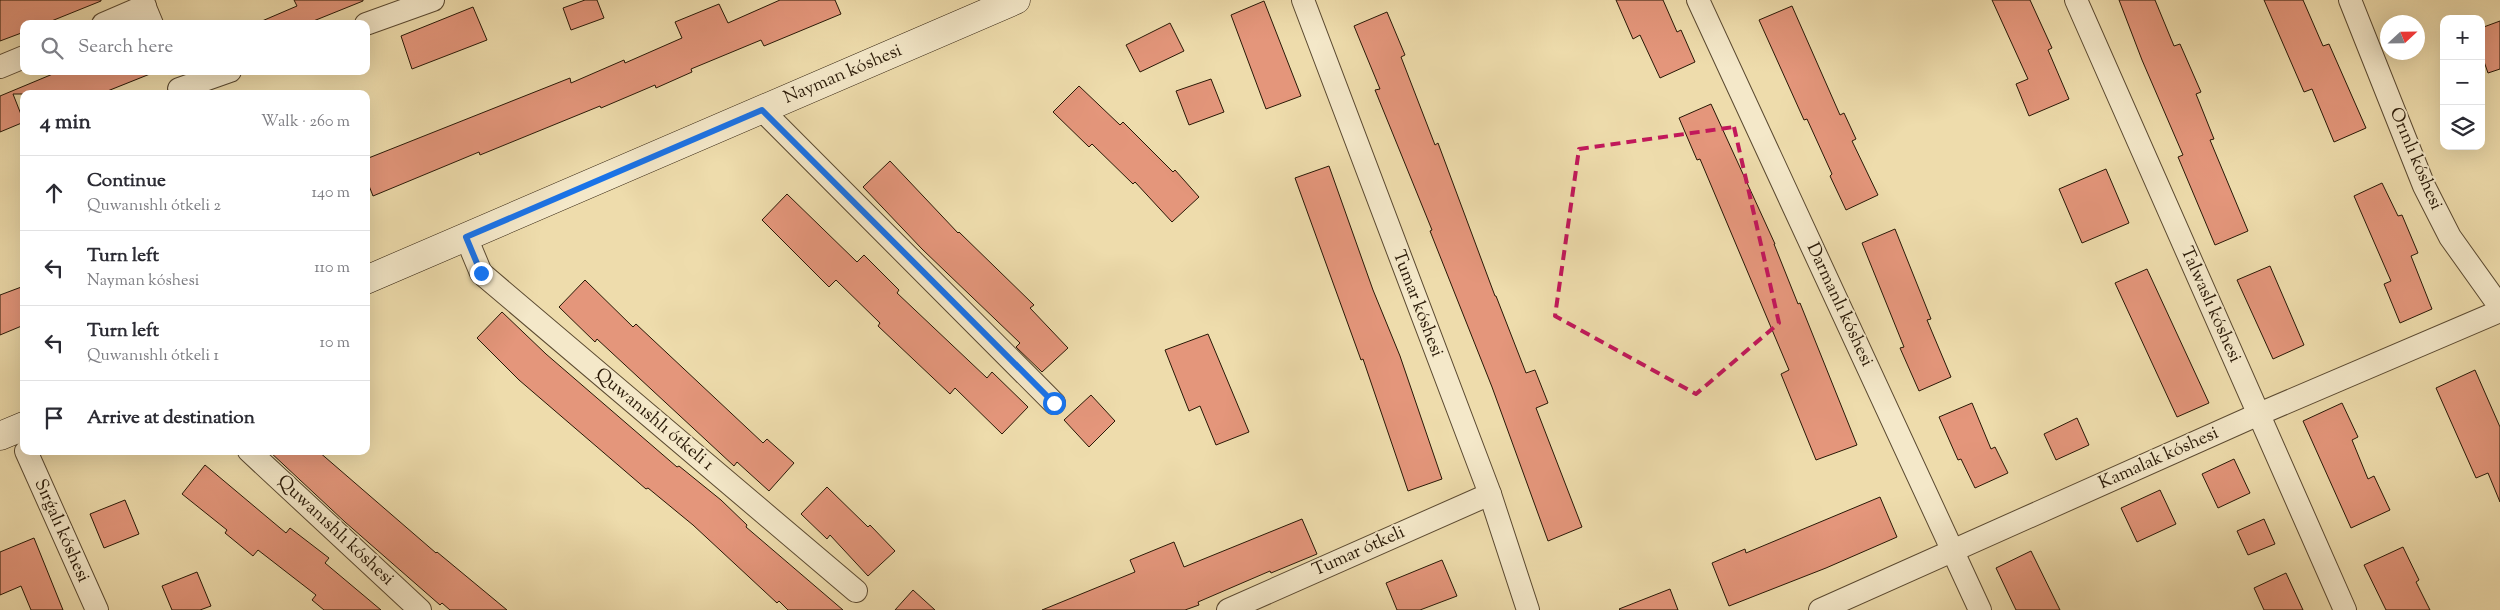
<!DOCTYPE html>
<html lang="en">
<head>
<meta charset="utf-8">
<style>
	:root { --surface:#fff; --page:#f7f7f7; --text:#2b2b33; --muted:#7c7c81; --line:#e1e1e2 }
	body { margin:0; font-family:"Sorts Mill Goudy",serif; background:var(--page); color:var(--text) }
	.controls { position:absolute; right:15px; top:15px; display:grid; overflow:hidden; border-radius:10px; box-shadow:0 5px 20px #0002 }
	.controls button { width:45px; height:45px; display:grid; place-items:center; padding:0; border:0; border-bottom:1px solid var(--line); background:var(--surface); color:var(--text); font:25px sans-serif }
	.compass { position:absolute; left:2380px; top:15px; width:45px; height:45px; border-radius:50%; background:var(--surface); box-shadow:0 5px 20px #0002; rotate:68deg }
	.stop { position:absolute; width:15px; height:15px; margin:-11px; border:4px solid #1a73e8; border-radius:50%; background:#fff }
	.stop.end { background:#1a73e8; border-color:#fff; box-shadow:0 1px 5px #0008 }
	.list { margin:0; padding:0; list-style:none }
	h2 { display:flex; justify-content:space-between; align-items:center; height:65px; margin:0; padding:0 20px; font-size:21px }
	h2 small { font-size:16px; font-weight:400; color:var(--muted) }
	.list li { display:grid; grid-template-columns:32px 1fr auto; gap:15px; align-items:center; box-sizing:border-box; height:75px; padding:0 20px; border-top:1px solid var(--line) }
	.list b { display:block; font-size:19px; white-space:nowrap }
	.list p { margin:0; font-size:16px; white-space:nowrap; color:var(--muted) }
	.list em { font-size:16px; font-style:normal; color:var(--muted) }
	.icon { flex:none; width:28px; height:28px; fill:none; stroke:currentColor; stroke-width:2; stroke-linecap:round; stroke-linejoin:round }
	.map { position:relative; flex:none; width:2500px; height:610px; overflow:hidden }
	.search { position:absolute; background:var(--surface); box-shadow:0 5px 20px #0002; left:20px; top:20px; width:350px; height:55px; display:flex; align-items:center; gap:12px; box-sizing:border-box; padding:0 18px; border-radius:10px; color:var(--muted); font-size:19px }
	.panel { position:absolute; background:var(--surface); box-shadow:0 5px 20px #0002; left:20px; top:90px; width:350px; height:365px; border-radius:10px }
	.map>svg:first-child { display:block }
	.building { fill:#e4967b; stroke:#281806 }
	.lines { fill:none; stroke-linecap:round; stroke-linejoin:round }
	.street-casing { stroke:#5a4930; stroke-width:24 }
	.secondary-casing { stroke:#281806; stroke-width:29 }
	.street { stroke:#f4e8c9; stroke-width:22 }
	.secondary { stroke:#f4e8c9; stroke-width:28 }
	.route { stroke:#1a73e8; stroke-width:6 }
	.marked { fill:none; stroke:#c2185b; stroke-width:4; stroke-dasharray:10 6; stroke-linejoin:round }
	.labels { text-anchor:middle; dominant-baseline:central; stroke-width:4; stroke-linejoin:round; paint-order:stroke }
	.street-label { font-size:18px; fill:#281806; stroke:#f4e8c9 }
</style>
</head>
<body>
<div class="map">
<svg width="2500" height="610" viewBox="0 0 2500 610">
	<rect width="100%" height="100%" fill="#eedcac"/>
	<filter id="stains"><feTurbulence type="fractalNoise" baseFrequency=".004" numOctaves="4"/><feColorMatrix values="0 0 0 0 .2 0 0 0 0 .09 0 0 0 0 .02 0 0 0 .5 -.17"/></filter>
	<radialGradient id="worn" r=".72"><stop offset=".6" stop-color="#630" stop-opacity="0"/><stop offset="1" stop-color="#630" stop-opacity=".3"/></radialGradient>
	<g class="building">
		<polygon points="0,0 101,0 101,1 44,24 24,24 24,32 0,41"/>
		<polygon points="294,0 363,0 363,1 306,24 255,24 297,6"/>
		<polygon points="585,0 597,0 604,18 571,30 563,8"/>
		<polygon points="780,0 835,0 841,14 764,46 761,40 691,69 692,72 656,88 655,85 601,108 600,106 480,155 479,152 373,196 366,178 366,159 570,78 571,83 624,60 625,63 682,38 675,22 719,4 728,23"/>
		<polygon points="1616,0 1663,0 1677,32 1681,30 1695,62 1660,78 1640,35 1633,39"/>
		<polygon points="1992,0 2030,0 2052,48 2048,50 2069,99 2029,116 2016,84 2028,79"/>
		<polygon points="2119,0 2155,0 2174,46 2180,44 2201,92 2196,94 2214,139 2210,140 2248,231 2215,245 2178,157 2183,155 2142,60"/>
		<polygon points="2264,0 2303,0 2323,46 2329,44 2366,128 2334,142 2312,89 2304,92"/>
		<polygon points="1264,1 1301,96 1266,109 1231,15"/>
		<polygon points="1792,6 1840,115 1844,113 1856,139 1852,141 1878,195 1846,210 1830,176 1832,174 1807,119 1804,120 1759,20"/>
		<polygon points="473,7 487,40 412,69 401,36"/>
		<polygon points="1387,12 1405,55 1401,57 1435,145 1438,143 1495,296 1496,296 1526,373 1535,370 1548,403 1536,408 1582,527 1548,541 1492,387 1430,231 1432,230 1375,90 1380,89 1354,26"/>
		<polygon points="2500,21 2500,69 2488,73 2481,53 2481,28"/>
		<polygon points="1170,23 1184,51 1140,72 1126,45"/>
		<polygon points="60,71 155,71 155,72 100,94 13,94 24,122 0,132 0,96"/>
		<polygon points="1211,79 1224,112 1189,125 1176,91"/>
		<polygon points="1079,86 1120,125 1123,122 1173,172 1175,170 1199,197 1172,222 1135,182 1133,184 1092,144 1089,147 1053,112"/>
		<polygon points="1711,104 1775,244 1774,244 1798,304 1800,303 1857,445 1816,460 1781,374 1789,370 1700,159 1697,160 1679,118"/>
		<polygon points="890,161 958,233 959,232 1034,305 1030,308 1068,348 1042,372 1016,347 1020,343 922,249 863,187"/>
		<polygon points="1329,166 1373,290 1400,356 1442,479 1408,491 1363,359 1361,360 1295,178"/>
		<polygon points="2106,169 2129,223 2082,243 2059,189"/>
		<polygon points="2382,183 2398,216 2402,215 2418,253 2411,256 2432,309 2400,323 2384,284 2391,281 2354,196"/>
		<polygon points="787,194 857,262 864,255 899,290 897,293 987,378 992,372 1028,407 1002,434 955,388 950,394 878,326 880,323 836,280 829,287 762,220"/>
		<polygon points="1895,229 1931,319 1927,320 1951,377 1919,391 1900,348 1904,347 1862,243"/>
		<polygon points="2270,266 2304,345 2273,359 2237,280"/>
		<polygon points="2147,269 2209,403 2177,417 2115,283"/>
		<polygon points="585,280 633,327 636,324 763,443 767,439 794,463 769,491 737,462 734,466 597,339 595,342 559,307"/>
		<polygon points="24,286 24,325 0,335 0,295"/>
		<polygon points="502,312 546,354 677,467 679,466 721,500 747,525 746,527 843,610 788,610 779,601 777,603 693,525 648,488 646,489 519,380 477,338"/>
		<polygon points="1208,334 1249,432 1216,445 1200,406 1189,411 1165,350"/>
		<polygon points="2475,370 2500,427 2500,502 2488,473 2476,478 2436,388"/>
		<polygon points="1091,395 1115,421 1089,447 1064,420"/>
		<polygon points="1972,403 1991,449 1995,447 2008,473 1975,488 1961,459 1958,460 1939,417"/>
		<polygon points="2342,403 2358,437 2352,440 2368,479 2374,476 2390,510 2351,528 2303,421"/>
		<polygon points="2077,418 2089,445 2056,460 2044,434"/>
		<polygon points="269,451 318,451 436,553 437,552 507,610 450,610 442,603 440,605 345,522"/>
		<polygon points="2234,459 2250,493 2218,508 2202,474"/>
		<polygon points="205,465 286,533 290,528 329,558 325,563 381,610 324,610 312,600 316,595 258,550 253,556 225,533 227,530 182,494"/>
		<polygon points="827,487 868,527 870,525 895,551 868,576 830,535 827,539 801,514"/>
		<polygon points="2160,490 2176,524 2137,542 2121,508"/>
		<polygon points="1880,497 1897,537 1826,568 1729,606 1712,563 1745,549 1746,553"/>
		<polygon points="125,500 139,534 104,548 90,514"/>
		<polygon points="1302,519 1317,554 1271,573 1270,571 1198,602 1199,605 1185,610 1042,610 1135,572 1130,560 1174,542 1184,567"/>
		<polygon points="2264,519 2275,544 2248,555 2237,531"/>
		<polygon points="34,538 63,610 31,610 21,586 0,595 0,552"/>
		<polygon points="2403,547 2419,580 2416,582 2430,610 2386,610 2364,565"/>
		<polygon points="2031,551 2060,610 2016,610 1996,568"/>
		<polygon points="1442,560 1457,596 1420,610 1397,610 1386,583"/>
		<polygon points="197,572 211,606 200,610 172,610 162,586"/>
		<polygon points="2286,573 2303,610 2264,610 2254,588"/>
		<polygon points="1670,589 1678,610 1620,610 1619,609"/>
		<polygon points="913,590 935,610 895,610"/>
	</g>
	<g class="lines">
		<defs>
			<g id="street">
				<polyline points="142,0 152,24"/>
				<polyline points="1303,0 1490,494 1528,610"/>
				<polyline points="1698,0 1980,610"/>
				<polyline points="2076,0 2345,610"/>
				<polyline points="2350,0 2424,186 2450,237 2500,307"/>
				<polyline points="103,24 145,6"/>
				<polyline points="366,24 433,0"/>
				<polyline points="0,67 24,57"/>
				<polyline points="179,89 230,71"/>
				<polyline points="762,110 1054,403"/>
				<polyline points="466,237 481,273 856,591"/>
				<polyline points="26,451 97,610"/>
				<polyline points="249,451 420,610"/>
				<polyline points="1228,610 1490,494"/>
				<polyline points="1820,610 2259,414 2500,311"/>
			</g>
			<g id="secondary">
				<polyline points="366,280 1016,0"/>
				<polyline points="0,436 24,426"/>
			</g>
		</defs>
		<use href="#street" class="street-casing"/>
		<use href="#secondary" class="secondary-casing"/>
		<use href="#street" class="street"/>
		<use href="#secondary" class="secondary"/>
	</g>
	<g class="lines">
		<polyline class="route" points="481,273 466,237 762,110 1054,403"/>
	</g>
	<path class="marked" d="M 1734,127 L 1779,323 L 1696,394 L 1555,316 L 1579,149 Z"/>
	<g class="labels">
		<g class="street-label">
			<text transform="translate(843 75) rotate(-23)">Nayman kóshesi</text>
			<text transform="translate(2415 159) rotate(67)">Orınlı kóshesi</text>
			<text transform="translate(1417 304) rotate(69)">Tumar kóshesi</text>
			<text transform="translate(1839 305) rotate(65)">Darmanlı kóshesi</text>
			<text transform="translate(2210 305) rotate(66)">Talwaslı kóshesi</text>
			<text transform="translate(654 420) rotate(40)">Quwanıshlı ótkeli 1</text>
			<text transform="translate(2159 459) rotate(-24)">Kamalak kóshesi</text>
			<text transform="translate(61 531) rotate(66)">Sırǵalı kóshesi</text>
			<text transform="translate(335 531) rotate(43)">Quwanıshlı kóshesi</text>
			<text transform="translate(1359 552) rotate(-24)">Tumar ótkeli</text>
		</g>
	</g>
	<rect width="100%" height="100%" filter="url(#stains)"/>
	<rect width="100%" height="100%" fill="url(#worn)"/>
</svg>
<div class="controls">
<button>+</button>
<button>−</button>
<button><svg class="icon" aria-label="layers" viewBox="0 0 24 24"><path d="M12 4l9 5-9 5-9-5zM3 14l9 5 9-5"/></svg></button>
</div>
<svg class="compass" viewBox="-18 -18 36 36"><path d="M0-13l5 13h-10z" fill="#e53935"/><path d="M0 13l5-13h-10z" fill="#7c7c81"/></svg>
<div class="stop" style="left:1054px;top:403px"></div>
<div class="stop end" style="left:481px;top:273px"></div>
<div class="search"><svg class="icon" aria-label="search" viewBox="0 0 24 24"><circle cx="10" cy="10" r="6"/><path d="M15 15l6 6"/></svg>Search here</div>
<section class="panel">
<h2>4 min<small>Walk · 260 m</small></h2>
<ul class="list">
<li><svg class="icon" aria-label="ahead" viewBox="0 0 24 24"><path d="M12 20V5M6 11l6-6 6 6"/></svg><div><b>Continue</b><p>Quwanıshlı ótkeli 2</p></div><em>140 m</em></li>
<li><svg class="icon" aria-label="left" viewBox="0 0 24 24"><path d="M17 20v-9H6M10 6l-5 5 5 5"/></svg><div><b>Turn left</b><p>Nayman kóshesi</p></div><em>110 m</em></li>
<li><svg class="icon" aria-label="left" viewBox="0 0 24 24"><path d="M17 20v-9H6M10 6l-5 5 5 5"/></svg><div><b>Turn left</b><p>Quwanıshlı ótkeli 1</p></div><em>10 m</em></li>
<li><svg class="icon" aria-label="arrive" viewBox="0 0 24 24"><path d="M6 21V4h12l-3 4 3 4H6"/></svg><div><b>Arrive at destination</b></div></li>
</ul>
</section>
</div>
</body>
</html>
